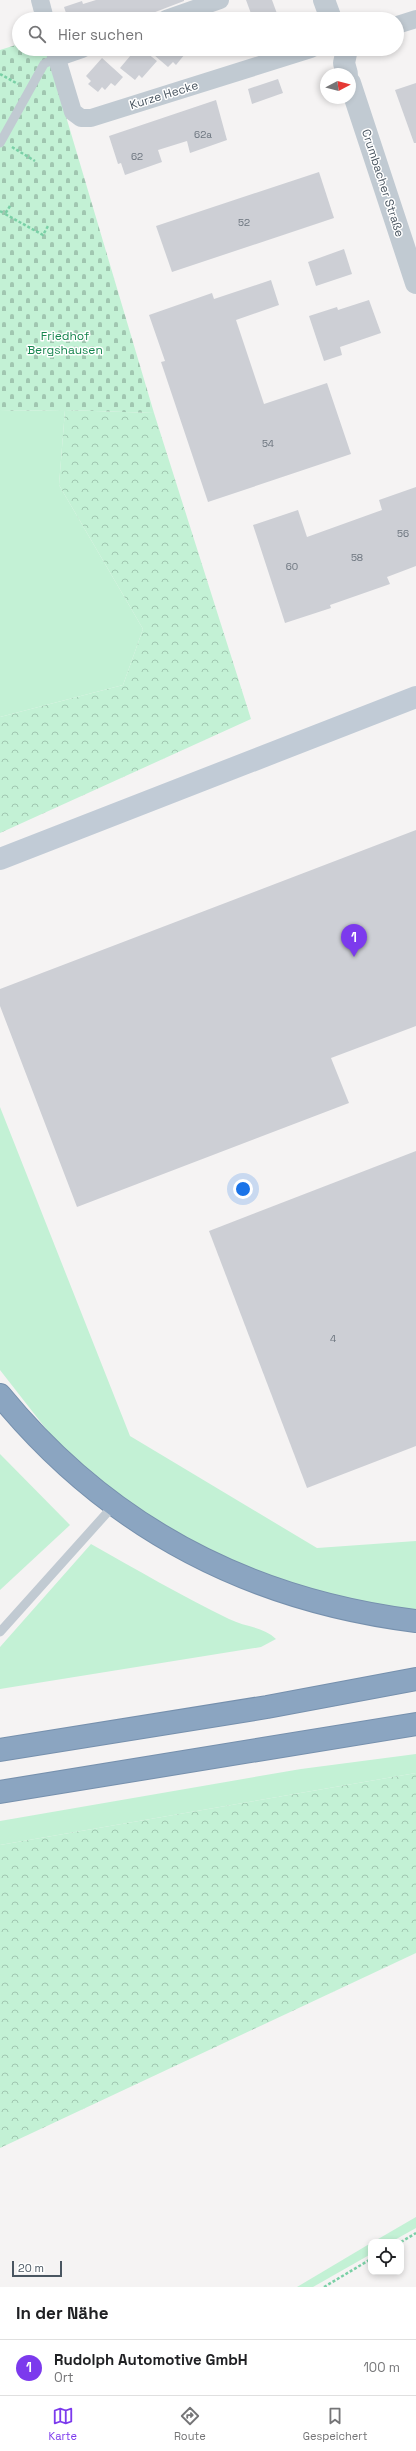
<!DOCTYPE html>
<html lang="de">
<head>
<meta charset="utf-8">
<style>
	:root { --surface:#fff; --page:#f6f6f6; --text:#202124; --muted:#757577; --line:#e0e0e0; --accent:#7c3aed }
	body { margin:0; font-family:"Space Grotesk",sans-serif; background:var(--page); color:var(--text) }
	.controls { position:absolute; right:12px; bottom:12px; display:grid; overflow:hidden; border-radius:8px; box-shadow:0 2px 6px #0003 }
	.controls button { width:36px; height:36px; display:grid; place-items:center; padding:0; border:0; border-bottom:1px solid var(--line); background:var(--surface); color:var(--text); font:20px sans-serif }
	.compass { position:absolute; left:320px; top:68px; width:36px; height:36px; border-radius:50%; background:var(--surface); box-shadow:0 2px 6px #0003; rotate:83deg }
	.scale { position:absolute; left:12px; bottom:10px; width:50px; box-sizing:border-box; padding-left:4px; border:2px solid #4a5661; border-top:0; font-size:11px; line-height:14px; white-space:nowrap; color:#4a5661; -webkit-text-stroke:3px #fff; paint-order:stroke }
	.you { position:absolute; left:243px; top:1189px; width:14px; height:14px; margin:-10px; border:3px solid #fff; border-radius:50%; background:#1a73e8; box-shadow:0 0 0 6px #1a73e833 }
	.badge { display:grid; place-items:center; width:26px; height:26px; border-radius:50%; background:var(--accent); color:#fff; font-size:13px; font-weight:700 }
	.pin { position:absolute; translate:-50% -33px; filter:drop-shadow(0 1px 2px #0008) }
	.pin::after { content:''; position:absolute; top:21px; width:14px; height:12px; background:inherit; clip-path:polygon(0 0,100% 0,50% 100%) }
	.list { margin:0; padding:0; list-style:none }
	h2 { display:flex; justify-content:space-between; align-items:center; height:52px; margin:0; padding:0 16px; font-size:17px }
	h2 small { font-size:13px; font-weight:400; color:var(--muted) }
	.list li { display:grid; grid-template-columns:26px 1fr auto; gap:12px; align-items:center; box-sizing:border-box; height:56px; padding:0 16px; border-top:1px solid var(--line) }
	.list b { display:block; font-size:15px; white-space:nowrap }
	.list p { margin:0; font-size:13px; white-space:nowrap; color:var(--muted) }
	.list em { font-size:13px; font-style:normal; color:var(--muted) }
	.icon { flex:none; width:22px; height:22px; fill:none; stroke:currentColor; stroke-width:2; stroke-linecap:round; stroke-linejoin:round }
	.map { position:relative; flex:none; width:416px; height:2287px; overflow:hidden }
	.search { position:absolute; background:var(--surface); box-shadow:0 2px 6px #0003; left:12px; right:12px; top:12px; height:44px; display:flex; align-items:center; gap:10px; box-sizing:border-box; padding:0 14px; border-radius:22px; color:var(--muted); font-size:15px }
	.sheet { height:108px; background:var(--surface) }
	nav { display:flex; justify-content:space-around; align-items:center; box-sizing:border-box; height:56px; border-top:1px solid var(--line); background:var(--surface); font-size:11px; color:var(--muted) }
	nav a { display:grid; justify-items:center; gap:2px }
	nav .on { color:var(--accent) }
	.map>svg:first-child { display:block }
	.grass { fill:#c3f1d5 }
	.forest { fill:url(#forest-crowns) }
	.cemetery { fill:url(#cemetery-stones) }
	.building { fill:#cdcfd5 }
	.lines { fill:none; stroke-linecap:round; stroke-linejoin:round }
	.motorway-casing { stroke:#7690ad; stroke-width:24 }
	.path { stroke:#7ad0a6; stroke-width:2.5; stroke-dasharray:3 2; stroke-linecap:butt }
	.service { stroke:#c1cad2; stroke-width:9 }
	.minor { stroke:#c1cad2; stroke-width:18 }
	.tertiary { stroke:#c1cad2; stroke-width:22 }
	.secondary { stroke:#c1cbd6; stroke-width:22 }
	.motorway { stroke:#8ba5c1; stroke-width:22 }
	.labels { text-anchor:middle; dominant-baseline:central; stroke-width:3; stroke-linejoin:round; paint-order:stroke }
	.number-label { font-size:10px; fill:#6b747e }
	.street-label { font-size:12px; fill:#4a5661; stroke:#fff }
	.park-label { font-size:12px; fill:#17864f; stroke:#fff }
</style>
</head>
<body>
<div class="map">
<svg width="416" height="2287" viewBox="0 0 416 2287">
	<defs>
		<pattern id="forest-crowns" width="20" height="18" patternUnits="userSpaceOnUse"><rect width="20" height="18" fill="#c3f1d5"/><path d="M2 6a3 3 0 1 1 6 0M12 15a3 3 0 1 1 6 0" fill="none" stroke="#a0c6b0"/></pattern>
		<pattern id="cemetery-stones" width="16" height="16" patternUnits="userSpaceOnUse"><rect width="16" height="16" fill="#c3f1d5"/><path d="M2 7V4a2 2 0 0 1 4 0v3zM10 15v-3a2 2 0 0 1 4 0v3z" fill="#a0c6b0"/></pattern>
	</defs>
	<rect width="100%" height="100%" fill="#f5f3f3"/>
	<g class="grass">
		<polygon points="65,410 59,485 143,629 123,685 0,717 0,411"/>
		<polygon points="0,1107 130,1436 317,1548 416,1541 416,1610 347,1603 265,1580 142,1519 57,1443 0,1370"/>
		<polygon points="0,1454 70,1525 0,1590"/>
		<path d="M 91,1544 C 137,1570 182,1596 229,1619 C 245,1627 264,1627 276,1639 L 261,1647 L 0,1689 L 0,1647 Z"/>
		<polygon points="416,1754 416,1773 0,1845 0,1821 301,1769"/>
		<polygon points="416,2217 416,2228 391,2242 373,2242"/>
		<polygon points="371,2243 371,2254 313,2287 297,2287"/>
	</g>
	<g class="forest">
		<polygon points="65,410 154,413 251,719 0,833 0,717 123,685 143,629 59,485"/>
		<polygon points="416,1773 416,1953 0,2148 0,1845"/>
	</g>
	<polygon class="cemetery" points="19,44 19,49 46,49 154,413 65,410 0,411 0,50"/>
	<g class="building">
		<polygon points="96,0 184,0 184,1 137,19 68,19 64,7 82,1 83,4"/>
		<polygon points="246,0 272,0 279,19 253,19"/>
		<polygon points="136,49 142,49 157,61 142,78 139,75 135,80 120,68"/>
		<polygon points="147,49 189,49 176,65 173,62 168,67"/>
		<polygon points="102,58 123,77 115,86 111,83 105,90 102,87 98,92 88,84 91,81 86,76"/>
		<polygon points="278,79 283,93 252,104 248,89"/>
		<polygon points="416,83 416,143 414,143 395,90"/>
		<polygon points="216,100 227,140 190,153 187,141 158,150 162,162 125,175 121,163 118,164 109,136"/>
		<polygon points="319,172 334,218 172,272 156,226"/>
		<polygon points="344,249 352,274 316,286 308,262"/>
		<polygon points="271,280 279,305 236,320 264,404 327,383 351,454 208,502 161,362 165,361 149,315 212,293 214,299"/>
		<polygon points="369,300 381,333 340,347 342,355 324,361 309,316 337,307 338,310"/>
		<polygon points="416,487 416,566 387,577 390,584 330,605 331,608 285,623 253,525 298,510 307,537 382,510 379,500"/>
		<polygon points="416,830 416,1026 331,1058 349,1103 77,1207 0,1006 0,989"/>
		<polygon points="416,1151 416,1446 307,1488 209,1231"/>
	</g>
	<g class="lines">
		<defs>
			<g id="motorway">
				<path d="M 0,1395 C 108,1527 248,1600 416,1621"/>
				<polyline points="0,1750 267,1707 416,1679"/>
				<polyline points="0,1792 416,1724"/>
			</g>
		</defs>
		<use href="#motorway" class="motorway-casing"/>
		<g class="path">
			<polyline points="365,52 379,49"/>
			<polyline points="0,74 18,84"/>
			<polyline points="12,147 35,161"/>
			<polyline points="10,206 5,214 43,235 48,226"/>
			<polyline points="0,211 5,214"/>
			<polyline points="401,2242 416,2233"/>
			<polyline points="324,2287 371,2259"/>
		</g>
		<g class="service">
			<polyline points="0,143 44,64 56,58"/>
			<polyline points="0,1632 114,1505"/>
		</g>
		<g class="minor">
			<polyline points="40,0 45,19"/>
			<polyline points="166,19 220,0"/>
			<polyline points="397,25 416,19"/>
			<polyline points="54,49 73,112 81,118 91,118 311,49"/>
			<polyline points="56,58 82,49"/>
		</g>
		<g class="tertiary">
			<polyline points="324,0 331,19"/>
			<polyline points="347,74 344,63 347,49"/>
			<polyline points="350,83 416,283"/>
		</g>
		<polyline class="secondary" points="0,859 416,697"/>
		<use href="#motorway" class="motorway"/>
	</g>
	<g class="labels">
		<g class="number-label">
			<text x="203" y="134">62a</text>
			<text x="137" y="156">62</text>
			<text x="244" y="222">52</text>
			<text x="268" y="443">54</text>
			<text x="403" y="533">56</text>
			<text x="357" y="557">58</text>
			<text x="292" y="566">60</text>
			<text x="333" y="1338">4</text>
		</g>
		<g class="street-label">
			<text transform="translate(164 95) rotate(-17)">Kurze Hecke</text>
			<text transform="translate(383 183) rotate(72)">Crumbacher Straße</text>
		</g>
		<g class="park-label">
			<text x="65" y="336">Friedhof<tspan x="65" dy="14">Bergshausen</tspan></text>
		</g>
	</g>
</svg>
<div class="controls">
<button><svg class="icon" aria-label="locate" viewBox="0 0 24 24"><circle cx="12" cy="12" r="6"/><path d="M12 2v4M12 18v4M2 12h4M18 12h4"/></svg></button>
</div>
<svg class="compass" viewBox="-18 -18 36 36"><path d="M0-13l5 13h-10z" fill="#e53935"/><path d="M0 13l5-13h-10z" fill="#757577"/></svg>
<div class="scale">20 m</div>
<div class="you"></div>
<div class="pin badge" style="left:354px;top:957px">1</div>
<div class="search"><svg class="icon" aria-label="search" viewBox="0 0 24 24"><circle cx="10" cy="10" r="6"/><path d="M15 15l6 6"/></svg>Hier suchen</div>
</div>
<section class="sheet">
<h2>In der Nähe<small></small></h2>
<ul class="list">
<li><span class="badge">1</span><div><b>Rudolph Automotive GmbH</b><p>Ort</p></div><em>100 m</em></li>
</ul>
</section>
<nav>
<a class="on"><svg class="icon" aria-label="map" viewBox="0 0 24 24"><path d="M3 6l6-2 6 2 6-2v14l-6 2-6-2-6 2zM9 4v14M15 6v14"/></svg>Karte</a>
<a><svg class="icon" aria-label="directions" viewBox="0 0 24 24"><path d="M12 3l9 9-9 9-9-9zM9 14v-3h6M13 9l2 2-2 2"/></svg>Route</a>
<a><svg class="icon" aria-label="saved" viewBox="0 0 24 24"><path d="M7 4h10v16l-5-4-5 4z"/></svg>Gespeichert</a>
</nav>
</body>
</html>
